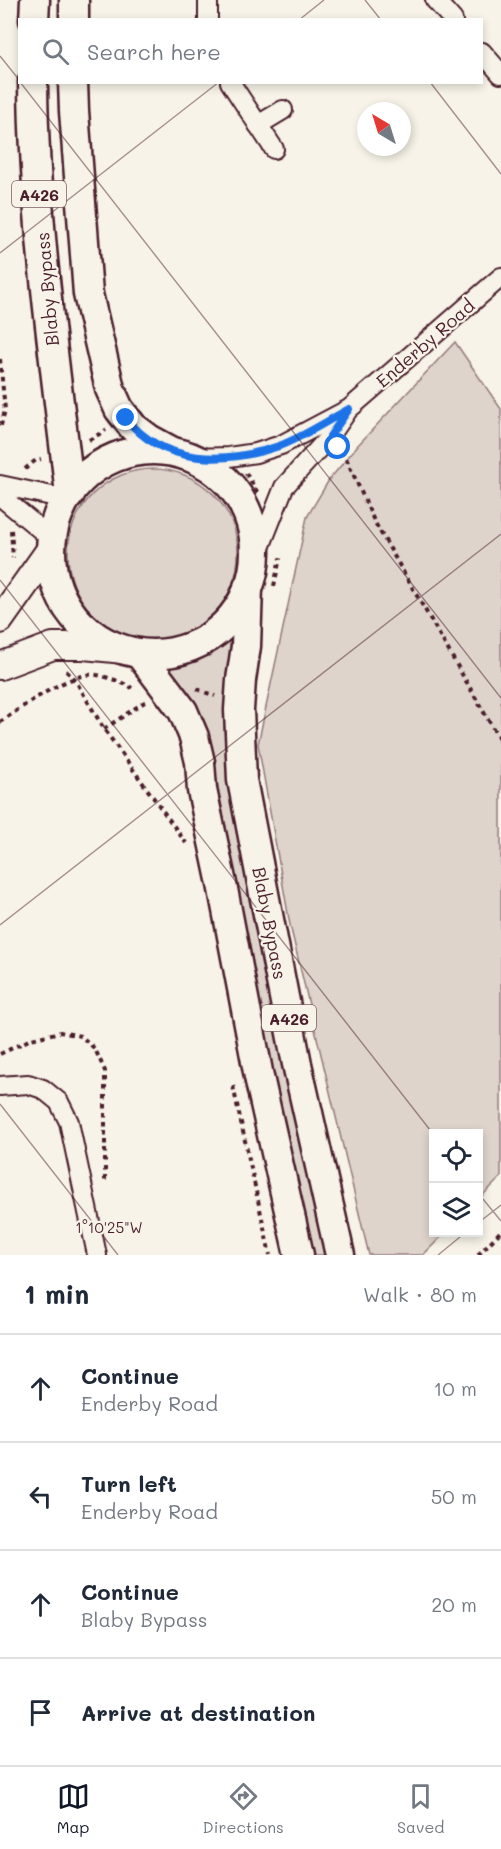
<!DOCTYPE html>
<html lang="en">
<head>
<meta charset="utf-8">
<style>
	:root { --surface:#fff; --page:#f2f2f3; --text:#1f2937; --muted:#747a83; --line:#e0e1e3; --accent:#111827 }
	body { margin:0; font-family:Mali,sans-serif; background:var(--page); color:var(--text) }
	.controls { position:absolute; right:18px; bottom:18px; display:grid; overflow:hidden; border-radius:0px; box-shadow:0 3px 9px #0003 }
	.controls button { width:54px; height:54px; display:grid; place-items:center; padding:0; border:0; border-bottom:2px solid var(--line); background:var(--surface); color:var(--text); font:30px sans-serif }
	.compass { position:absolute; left:357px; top:102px; width:54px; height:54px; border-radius:50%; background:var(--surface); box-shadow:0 3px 9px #0003; rotate:322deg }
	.stop { position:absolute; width:18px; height:18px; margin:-14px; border:4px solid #1a73e8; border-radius:50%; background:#fff }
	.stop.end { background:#1a73e8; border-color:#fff; box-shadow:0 2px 6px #0008 }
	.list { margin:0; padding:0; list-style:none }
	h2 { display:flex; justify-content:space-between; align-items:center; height:78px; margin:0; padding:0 24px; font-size:26px }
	h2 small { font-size:20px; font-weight:400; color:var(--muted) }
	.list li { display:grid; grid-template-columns:39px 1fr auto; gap:18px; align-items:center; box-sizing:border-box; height:108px; padding:0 24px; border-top:2px solid var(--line) }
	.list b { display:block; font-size:22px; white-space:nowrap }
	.list p { margin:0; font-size:20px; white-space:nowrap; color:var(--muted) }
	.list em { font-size:20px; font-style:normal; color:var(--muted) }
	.icon { flex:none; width:33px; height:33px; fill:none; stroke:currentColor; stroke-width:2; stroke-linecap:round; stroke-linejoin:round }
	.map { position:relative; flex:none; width:501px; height:1255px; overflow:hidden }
	.search { position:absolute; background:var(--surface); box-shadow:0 3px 9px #0003; left:18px; right:18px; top:18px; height:66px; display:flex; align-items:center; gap:15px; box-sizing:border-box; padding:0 21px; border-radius:0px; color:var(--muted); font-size:22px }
	.sheet { height:510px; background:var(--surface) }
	nav { display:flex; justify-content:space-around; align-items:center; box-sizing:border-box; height:84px; border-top:2px solid var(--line); background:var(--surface); font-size:16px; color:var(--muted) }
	nav a { display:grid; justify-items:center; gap:3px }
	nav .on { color:var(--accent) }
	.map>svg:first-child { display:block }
	.green { fill:#ded4cc; stroke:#947a7c; stroke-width:1.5 }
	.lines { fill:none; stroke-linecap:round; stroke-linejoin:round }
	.street-casing { stroke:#4a1f2b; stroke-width:22 }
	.secondary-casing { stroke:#4a1f2b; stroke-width:30 }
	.primary-casing { stroke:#4a1f2b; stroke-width:33 }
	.path { stroke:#4a1f2b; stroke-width:4; stroke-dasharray:4.5 4.5; stroke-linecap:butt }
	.street { stroke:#f7f3e8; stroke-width:18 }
	.secondary { stroke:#f7f3e8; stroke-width:26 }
	.primary { stroke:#f7f3e8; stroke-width:28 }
	.route { stroke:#1a73e8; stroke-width:8 }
	.ticks { fill:none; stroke:#4a1f2b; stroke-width:1.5; stroke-opacity:0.45 }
	.labels { text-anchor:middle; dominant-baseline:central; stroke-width:4.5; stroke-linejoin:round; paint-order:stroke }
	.shield { fill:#f7f3e8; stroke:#7e5f64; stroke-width:1.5 }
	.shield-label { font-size:16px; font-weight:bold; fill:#4a1f2b }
	.street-label { font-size:18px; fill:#4a1f2b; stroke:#f7f3e8 }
	.ticks-label { font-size:15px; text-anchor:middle; fill:#4a1f2b; stroke:#f7f3e8; stroke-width:4.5; stroke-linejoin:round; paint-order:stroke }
</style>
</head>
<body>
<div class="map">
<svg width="501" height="1255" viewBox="0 0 501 1255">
	<rect width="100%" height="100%" fill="#f7f3e8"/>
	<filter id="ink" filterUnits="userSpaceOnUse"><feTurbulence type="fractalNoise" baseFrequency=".0167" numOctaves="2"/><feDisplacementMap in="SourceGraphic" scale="12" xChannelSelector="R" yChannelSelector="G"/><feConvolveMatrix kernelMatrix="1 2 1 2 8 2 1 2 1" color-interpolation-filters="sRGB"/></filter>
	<g filter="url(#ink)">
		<g class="green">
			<polygon points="455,342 501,409 501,1177 479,1199 478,1134 434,1134 434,1232 445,1233 423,1255 369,1255 290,925 258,744 307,517 329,480 358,445"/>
			<circle cx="153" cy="554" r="85"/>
			<path d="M 226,637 L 232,641 C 230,667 223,692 224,718 C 225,782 244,853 256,916 C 278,1029 298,1143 328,1255 L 313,1255 L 290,1161 L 207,729 C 198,705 184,685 166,665 C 190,661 208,654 226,637 Z"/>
		</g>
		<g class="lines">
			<defs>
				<g id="street">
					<polyline points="208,0 208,20"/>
					<polyline points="435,0 453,20"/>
					<polyline points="482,52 501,74"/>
					<polyline points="230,82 274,149"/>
					<polyline points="258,125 283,110"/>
					<polyline points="191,458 229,457 256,453 281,445 349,409 501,277"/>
					<polyline points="0,485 66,499"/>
					<polyline points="0,496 52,539"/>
					<polyline points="254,563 284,487 330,436 346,413"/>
					<polyline points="0,1086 28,1084 43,1089 59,1102 69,1122 97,1255"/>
				</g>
				<g id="secondary">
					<polyline points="0,620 51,548"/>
					<polyline points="0,666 53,646 84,646 124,650"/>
				</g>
				<g id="primary">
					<polyline points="34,20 35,0"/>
					<polyline points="74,20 74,0"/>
					<path d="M 33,82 C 34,220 54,357 70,494"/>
					<polyline points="73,82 74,111 88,294 110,389 119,409 133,427 149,439 171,451"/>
					<circle cx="153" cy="552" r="102"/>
					<polyline points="248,587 246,646 241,680 239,710 242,780 297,1064 340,1255"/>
					<polyline points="139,653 183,711 194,737 200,762 202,790 222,884 259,1077 299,1255"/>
				</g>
			</defs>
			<use href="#street" class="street-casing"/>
			<use href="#secondary" class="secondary-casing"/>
			<use href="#primary" class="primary-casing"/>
			<g class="path">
				<polyline points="0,359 5,410 0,429"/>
				<polyline points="89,440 106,430"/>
				<polyline points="341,451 346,458 374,521 501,742"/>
				<polyline points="25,469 36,460 41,459"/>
				<polyline points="246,473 259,495"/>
				<polyline points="11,530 13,558"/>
				<polyline points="274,586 280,558"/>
				<polyline points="66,671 74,678 104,729 186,843"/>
				<polyline points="197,689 215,696"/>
				<path d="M 0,722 C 21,708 72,670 97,675 C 105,676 125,683 132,688"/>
				<polyline points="104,729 146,701"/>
				<polyline points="0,1054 31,1039 60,1032 81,1036 95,1049 105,1071 105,1185"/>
				<polyline points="233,1086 270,1255"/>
				<polyline points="478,1255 501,1231"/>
			</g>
			<use href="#street" class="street"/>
			<use href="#secondary" class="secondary"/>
			<use href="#primary" class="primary"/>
		</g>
	</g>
	<g class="lines" filter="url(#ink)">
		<path class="route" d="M 126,418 C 163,466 227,464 279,446 C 303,437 327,421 349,409 L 330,436 L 338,447"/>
	</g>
	<path class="ticks" d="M 365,0 L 381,20M 299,20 L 324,0M 0,56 L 20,81M 20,82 L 501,698M 430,82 L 501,174M 0,253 L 219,82M 0,580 L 434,1135M 0,925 L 501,534M 0,1104 L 118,1255M 478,1193 L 501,1221M 478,1223 L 501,1205M 438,1255 L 466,1232"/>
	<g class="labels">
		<g class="shield">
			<rect x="12" y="181" width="54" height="26" rx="4.5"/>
			<rect x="262" y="1005" width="54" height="26" rx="4.5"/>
		</g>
		<g class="shield-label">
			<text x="39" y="194">A426</text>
			<text x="289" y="1018">A426</text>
		</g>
		<g class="street-label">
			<text transform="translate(47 289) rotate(-95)">Blaby Bypass</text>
			<text transform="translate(425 343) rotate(-41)">Enderby Road</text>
			<text transform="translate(270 923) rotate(79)">Blaby Bypass</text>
		</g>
	</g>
	<g class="ticks-label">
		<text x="109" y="1233">1°10'25"W</text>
	</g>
</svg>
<div class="controls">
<button><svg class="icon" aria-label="locate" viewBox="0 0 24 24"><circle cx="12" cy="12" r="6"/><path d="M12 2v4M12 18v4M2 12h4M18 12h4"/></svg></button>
<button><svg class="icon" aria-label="layers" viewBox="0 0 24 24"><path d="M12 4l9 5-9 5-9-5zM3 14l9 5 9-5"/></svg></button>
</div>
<svg class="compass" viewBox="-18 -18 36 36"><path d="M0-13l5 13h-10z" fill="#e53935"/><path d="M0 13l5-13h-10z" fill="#747a83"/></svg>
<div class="stop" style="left:338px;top:447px"></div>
<div class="stop end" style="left:126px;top:418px"></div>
<div class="search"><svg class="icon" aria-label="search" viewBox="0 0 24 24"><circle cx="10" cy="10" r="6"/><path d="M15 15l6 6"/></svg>Search here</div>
</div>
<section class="sheet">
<h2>1 min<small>Walk · 80 m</small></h2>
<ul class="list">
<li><svg class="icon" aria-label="ahead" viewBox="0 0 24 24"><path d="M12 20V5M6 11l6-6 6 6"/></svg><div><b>Continue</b><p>Enderby Road</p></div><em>10 m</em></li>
<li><svg class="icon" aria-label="left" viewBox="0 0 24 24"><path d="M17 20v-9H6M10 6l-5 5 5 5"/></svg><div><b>Turn left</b><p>Enderby Road</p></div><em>50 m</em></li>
<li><svg class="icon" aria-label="ahead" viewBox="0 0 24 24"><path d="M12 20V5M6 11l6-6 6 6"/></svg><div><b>Continue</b><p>Blaby Bypass</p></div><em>20 m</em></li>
<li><svg class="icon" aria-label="arrive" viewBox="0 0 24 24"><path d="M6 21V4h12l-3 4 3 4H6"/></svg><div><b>Arrive at destination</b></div></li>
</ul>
</section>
<nav>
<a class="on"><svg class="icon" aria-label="map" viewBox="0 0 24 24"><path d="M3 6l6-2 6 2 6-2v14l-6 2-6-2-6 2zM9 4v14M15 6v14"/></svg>Map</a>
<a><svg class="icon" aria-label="directions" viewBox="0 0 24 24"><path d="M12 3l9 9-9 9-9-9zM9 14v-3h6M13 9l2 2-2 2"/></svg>Directions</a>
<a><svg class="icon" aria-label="saved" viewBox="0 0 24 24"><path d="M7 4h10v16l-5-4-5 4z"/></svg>Saved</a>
</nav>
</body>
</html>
